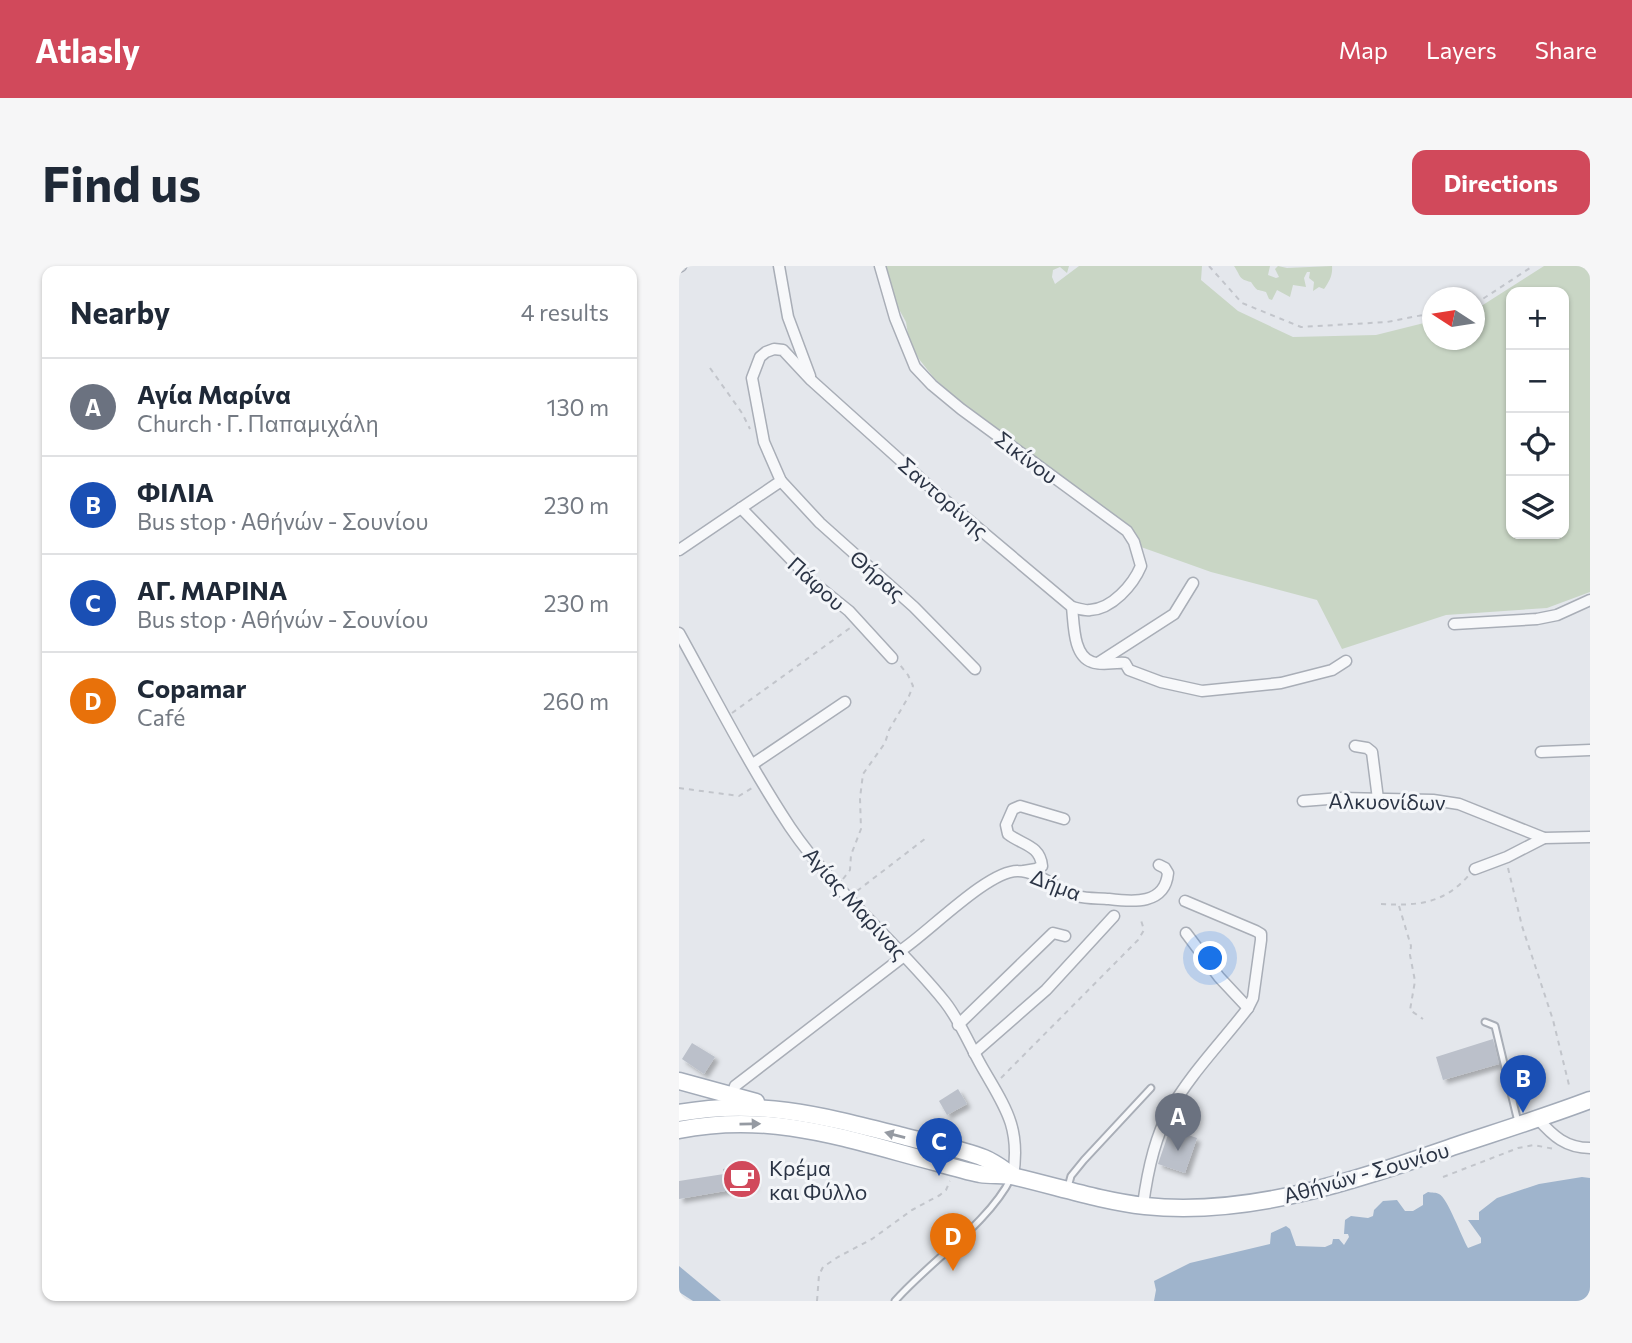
<!DOCTYPE html>
<html lang="en">
<head>
<meta charset="utf-8">
<style>
	:root { --surface:#fff; --page:#f6f6f7; --text:#1f2937; --muted:#747a83; --line:#e0e1e3; --accent:#d1495b }
	body { margin:0; font-family:Commissioner,sans-serif; background:var(--page); color:var(--text) }
	.controls { position:absolute; right:21px; top:21px; display:grid; overflow:hidden; border-radius:14px; box-shadow:0 2px 5px #0004 }
	.controls button { width:63px; height:63px; display:grid; place-items:center; padding:0; border:0; border-bottom:2px solid var(--line); background:var(--surface); color:var(--text); font:35px sans-serif }
	.compass { position:absolute; left:743px; top:21px; width:63px; height:63px; border-radius:50%; background:var(--surface); box-shadow:0 2px 5px #0004; rotate:282deg }
	.you { position:absolute; left:532px; top:693px; width:24px; height:24px; margin:-18px; border:5px solid #fff; border-radius:50%; background:#1a73e8; box-shadow:0 0 0 10px #1a73e833 }
	.badge { display:grid; place-items:center; width:46px; height:46px; border-radius:50%; background:var(--accent); color:#fff; font-size:23px; font-weight:700 }
	.pin { position:absolute; translate:-50% -58px; filter:drop-shadow(0 2px 4px #0008) }
	.pin::after { content:''; position:absolute; top:37px; width:24px; height:21px; background:inherit; clip-path:polygon(0 0,100% 0,50% 100%) }
	.list { margin:0; padding:0; list-style:none }
	h2 { display:flex; justify-content:space-between; align-items:center; height:91px; margin:0; padding:0 28px; font-size:30px }
	h2 small { font-size:23px; font-weight:400; color:var(--muted) }
	.list li { display:grid; grid-template-columns:46px 1fr auto; gap:21px; align-items:center; box-sizing:border-box; height:98px; padding:0 28px; border-top:2px solid var(--line) }
	.list b { display:block; font-size:26px; white-space:nowrap }
	.list p { margin:0; font-size:23px; white-space:nowrap; color:var(--muted) }
	.list em { font-size:23px; font-style:normal; color:var(--muted) }
	.icon { flex:none; width:38px; height:38px; fill:none; stroke:currentColor; stroke-width:2; stroke-linecap:round; stroke-linejoin:round }
	.map { position:relative; flex:none; width:911px; height:1035px; overflow:hidden; border-radius:14px }
	header { display:flex; align-items:center; gap:42px; box-sizing:border-box; height:98px; padding:0 35px; background:var(--accent); color:#fff }
	header strong { font-size:33px }
	nav { display:flex; gap:38px; margin-inline-start:auto; font-size:24px }
	.intro { display:flex; align-items:center; justify-content:space-between; box-sizing:border-box; height:168px; padding:0 42px }
	h1 { margin:0; font-size:49px }
	.button { padding:18px 32px; border-radius:14px; background:var(--accent); color:#fff; font-size:24px; font-weight:700 }
	main { display:flex; gap:42px; padding:0 42px }
	aside { flex:1; background:var(--surface); border-radius:14px; box-shadow:0 2px 5px #0004 }
	.map>svg:first-child { display:block }
	.green { fill:#c9d6c5; fill-rule:evenodd }
	.water { fill:#9fb4cc }
	.building { fill:#bbc0ca; filter:url(#shadow) }
	.lines { fill:none; stroke-linecap:round; stroke-linejoin:round }
	.lane-casing { stroke:#a9aeb7; stroke-width:9 }
	.street-casing { stroke:#a9aeb7; stroke-width:13 }
	.primary-casing { stroke:#a3abb8; stroke-width:19 }
	.path { stroke:#c2c5cb; stroke-width:2; stroke-dasharray:5 5; stroke-linecap:butt }
	.lane { stroke:#f7f8fa; stroke-width:5 }
	.street { stroke:#f7f8fa; stroke-width:10 }
	.primary { stroke:#fff; stroke-width:16 }
	.oneway { fill:#959aa2 }
	.labels { text-anchor:middle; dominant-baseline:central; stroke-width:6; stroke-linejoin:round; paint-order:stroke }
	.street-label { font-size:21px; fill:#2b3445; stroke:#f4f6f9 }
	.poi-label { font-size:21px; fill:#2b3445; stroke:#f4f6f9; text-anchor:start }
</style>
</head>
<body>
<header>
<strong>Atlasly</strong>
<nav><a>Map</a><a>Layers</a><a>Share</a></nav>
</header>
<div class="intro"><h1>Find us</h1><a class="button">Directions</a></div>
<main>
<aside>
<h2>Nearby<small>4 results</small></h2>
<ul class="list">
<li><span class="badge" style="background:#6b7280">A</span><div><b>Αγία Μαρίνα</b><p>Church · Γ. Παπαμιχάλη</p></div><em>130 m</em></li>
<li><span class="badge" style="background:#1a4fb4">B</span><div><b>ΦΙΛΙΑ</b><p>Bus stop · Αθήνών - Σουνίου</p></div><em>230 m</em></li>
<li><span class="badge" style="background:#1a4fb4">C</span><div><b>ΑΓ. ΜΑΡΙΝΑ</b><p>Bus stop · Αθήνών - Σουνίου</p></div><em>230 m</em></li>
<li><span class="badge" style="background:#e8710a">D</span><div><b>Copamar</b><p>Café</p></div><em>260 m</em></li>
</ul>
</aside>
<div class="map">
<svg width="911" height="1035" viewBox="0 0 911 1035">
	<defs>
		<filter id="shadow"><feDropShadow dx="4" dy="4" stdDeviation="2" flood-color="#0004"/></filter>
	</defs>
	<rect width="100%" height="100%" fill="#e4e7ec"/>
	<g class="green">
		<path d="M 204,0 L 390,0 L 388,7 L 381,1 L 374,4 L 373,11 L 376,18 L 400,0 L 523,0 L 522,14 L 559,45 L 614,71 L 697,69 L 753,55 L 754,74 L 796,74 L 796,44 L 865,0 L 911,0 L 911,326 L 868,342 L 767,349 L 663,383 L 638,334 L 532,306 L 462,281 L 451,263 L 429,245 L 289,143 L 255,112 L 240,93 L 230,75 L 227,56 L 216,36 ZM 832,26 L 885,26 L 885,268 L 832,268 Z"/>
		<path d="M 555,0 L 591,0 L 589,9 L 597,12 L 600,11 L 596,3 L 599,0 L 608,2 L 653,0 C 654,9 650,16 645,23 L 640,21 L 634,25 L 635,16 L 630,12 L 631,6 L 628,6 L 625,12 L 627,21 L 614,19 L 611,31 L 598,24 L 593,34 L 590,33 L 587,26 C 577,23 579,26 572,16 C 559,13 562,10 555,0 Z"/>
	</g>
	<g class="water">
		<path d="M 903,911 L 911,912 L 911,1035 L 475,1035 L 477,1024 L 475,1015 L 511,997 L 591,978 L 592,967 L 607,960 L 611,963 L 617,980 L 646,981 L 653,978 L 654,973 L 660,973 L 665,979 L 670,971 L 669,968 L 665,968 L 666,954 L 672,950 L 689,952 L 694,950 L 695,944 L 704,935 L 718,934 L 726,945 L 734,945 L 744,939 L 744,929 L 749,926 C 753,927 757,926 760,928 C 768,931 783,972 789,982 L 802,977 L 802,972 L 789,954 L 800,954 L 800,946 L 818,932 L 860,918 Z"/>
		<polygon points="0,1000 42,1035 14,1035 0,1026"/>
	</g>
	<g class="building">
		<polygon points="814,773 820,798 764,814 757,791"/>
		<polygon points="13,777 36,791 25,808 3,793"/>
		<polygon points="279,823 288,838 268,849 260,835"/>
		<polygon points="491,863 518,872 506,907 479,898"/>
		<polygon points="72,898 75,920 0,933 0,915 45,908 44,903"/>
	</g>
	<g class="lines">
		<defs>
			<g id="lane">
				<polyline points="806,756 816,760 839,856"/>
				<polyline points="389,921 392,910 405,894 472,822"/>
				<path d="M 216,1035 C 250,996 310,957 332,912"/>
			</g>
			<g id="street">
				<polyline points="100,0 109,51 131,110"/>
				<path d="M 201,0 L 216,52 L 236,101 L 253,119 L 282,143 L 448,265 L 455,276 L 462,300 C 454,319 433,343 411,344 C 405,345 398,342 393,341"/>
				<polyline points="0,1 2,0"/>
				<polyline points="102,215 141,257 235,341 296,403"/>
				<polyline points="62,242 134,316 170,345 213,392"/>
				<path d="M 0,284 L 102,215 L 85,176 L 73,112 L 81,91 L 87,86 L 95,83 L 104,84 L 132,114 L 261,230 L 393,341 C 395,358 394,390 413,396 C 423,400 435,396 446,397 L 450,404 L 482,416 L 523,425 L 602,417 L 653,404 L 667,395"/>
				<polyline points="775,358 858,353 878,349 911,334"/>
				<path d="M 0,367 C 36,432 70,499 111,561 C 155,626 217,675 266,736 C 281,755 291,780 303,801 C 326,841 342,861 334,910"/>
				<polyline points="419,397 495,348 514,317"/>
				<polyline points="676,480 688,482 693,486 699,533"/>
				<polyline points="862,486 911,484"/>
				<polyline points="74,498 166,436"/>
				<polyline points="624,535 662,532 754,534 780,538 865,572 911,571"/>
				<polyline points="796,603 828,591 865,572"/>
				<path d="M 345,605 L 357,603 L 363,600 C 361,579 343,579 329,568 L 327,559 L 334,543 L 341,540 L 385,553"/>
				<polyline points="507,667 540,711 569,742"/>
				<path d="M 221,685 C 248,668 309,604 339,605 C 359,605 379,624 398,630 C 408,633 420,632 430,633 C 454,636 486,639 489,607 L 486,602 L 480,599"/>
				<polyline points="279,759 374,667 386,670"/>
				<polyline points="295,787 367,724 435,650"/>
				<polyline points="53,829 56,820 225,690"/>
				<path d="M 859,853 C 874,870 887,882 911,882"/>
				<path d="M 464,939 C 468,909 475,873 490,846 C 511,808 543,776 569,742 L 574,732 L 582,674 L 582,668 L 577,665 L 506,635"/>
			</g>
			<g id="primary">
				<polyline points="0,815 77,836"/>
				<path d="M 0,847 C 82,832 148,851 227,871 C 252,878 281,882 305,892 C 315,896 324,903 333,909"/>
				<path d="M 0,864 C 94,845 170,874 259,897 C 273,901 287,905 301,908 C 313,910 325,908 337,911 C 380,921 422,935 466,940 C 572,951 677,914 776,880 C 821,865 866,851 911,834"/>
			</g>
		</defs>
		<use href="#lane" class="lane-casing"/>
		<use href="#street" class="street-casing"/>
		<use href="#primary" class="primary-casing"/>
		<g class="path">
			<polyline points="530,0 563,37 622,61 708,56 754,47"/>
			<polyline points="796,38 854,0"/>
			<polyline points="31,102 63,147 71,163"/>
			<polyline points="53,447 171,362"/>
			<polyline points="0,522 60,530 73,522"/>
			<polyline points="829,602 843,660 874,754 890,819"/>
			<polyline points="164,613 171,604 172,589 182,563 181,532 184,508 206,477 210,464 230,430 234,420 229,409 221,399"/>
			<polyline points="178,625 247,572"/>
			<path d="M 702,638 C 738,640 765,638 790,609"/>
			<polyline points="720,640 732,680 731,689 736,715 731,744 744,753"/>
			<polyline points="322,812 459,674 465,664 461,651"/>
			<polyline points="764,911 839,882 855,879 875,883"/>
			<polyline points="138,1035 140,1009 144,1001 159,991 193,973 233,944 261,929 267,924 271,915"/>
		</g>
		<use href="#lane" class="lane"/>
		<use href="#street" class="street"/>
		<use href="#primary" class="primary"/>
	</g>
	<defs><path id="oneway-solid" d="M-6-.8H1V-3.2L6.5 0L1 3.2V.8H-6Z" transform="scale(1.75)"/></defs>
	<g class="oneway">
		<use href="#oneway-solid" transform="translate(71 858) rotate(-1)"/>
		<use href="#oneway-solid" transform="translate(216 869) rotate(-165)"/>
	</g>
	<defs>
		<symbol id="cafe-disc" viewBox="-11 -11 22 22"><circle r="9.5" fill="#d1495b" stroke="#f4f6f9"/><path d="M-5.5-4.5H6V0H3Q3 3.5 0 3.5H-2.5Q-5.5 3.5-5.5 0ZM3-3.2v2h1.7v-2ZM-6 4.5H4V6H-6Z" fill="#fff"/></symbol>
	</defs>
	<g fill-rule="evenodd">
		<use href="#cafe-disc" x="41" y="891" width="44" height="44"/>
	</g>
	<g class="labels">
		<g class="street-label">
			<text transform="translate(348 191) rotate(37)">Σικίνου</text>
			<text transform="translate(265 231) rotate(41)">Σαντορίνης</text>
			<text transform="translate(199 309) rotate(41)">Θήρας</text>
			<text transform="translate(138 317) rotate(42)">Πάφου</text>
			<text transform="translate(708 535) rotate(1)">Αλκυονίδων</text>
			<text transform="translate(377 618) rotate(21)">Δήμα</text>
			<text transform="translate(177 637) rotate(48)">Αγίας Μαρίνας</text>
			<text transform="translate(687 906) rotate(-16)">Αθήνών - Σουνίου</text>
		</g>
		<g class="poi-label">
			<text x="90" y="901">Κρέμα<tspan x="90" dy="24">και Φύλλο</tspan></text>
		</g>
	</g>
</svg>
<div class="controls">
<button>+</button>
<button>−</button>
<button><svg class="icon" aria-label="locate" viewBox="0 0 24 24"><circle cx="12" cy="12" r="6"/><path d="M12 2v4M12 18v4M2 12h4M18 12h4"/></svg></button>
<button><svg class="icon" aria-label="layers" viewBox="0 0 24 24"><path d="M12 4l9 5-9 5-9-5zM3 14l9 5 9-5"/></svg></button>
</div>
<svg class="compass" viewBox="-18 -18 36 36"><path d="M0-13l5 13h-10z" fill="#e53935"/><path d="M0 13l5-13h-10z" fill="#747a83"/></svg>
<div class="you"></div>
<div class="pin badge" style="left:499px;top:885px;background:#6b7280">A</div>
<div class="pin badge" style="left:844px;top:847px;background:#1a4fb4">B</div>
<div class="pin badge" style="left:260px;top:910px;background:#1a4fb4">C</div>
<div class="pin badge" style="left:274px;top:1005px;background:#e8710a">D</div>
</div>
</main>
</body>
</html>
